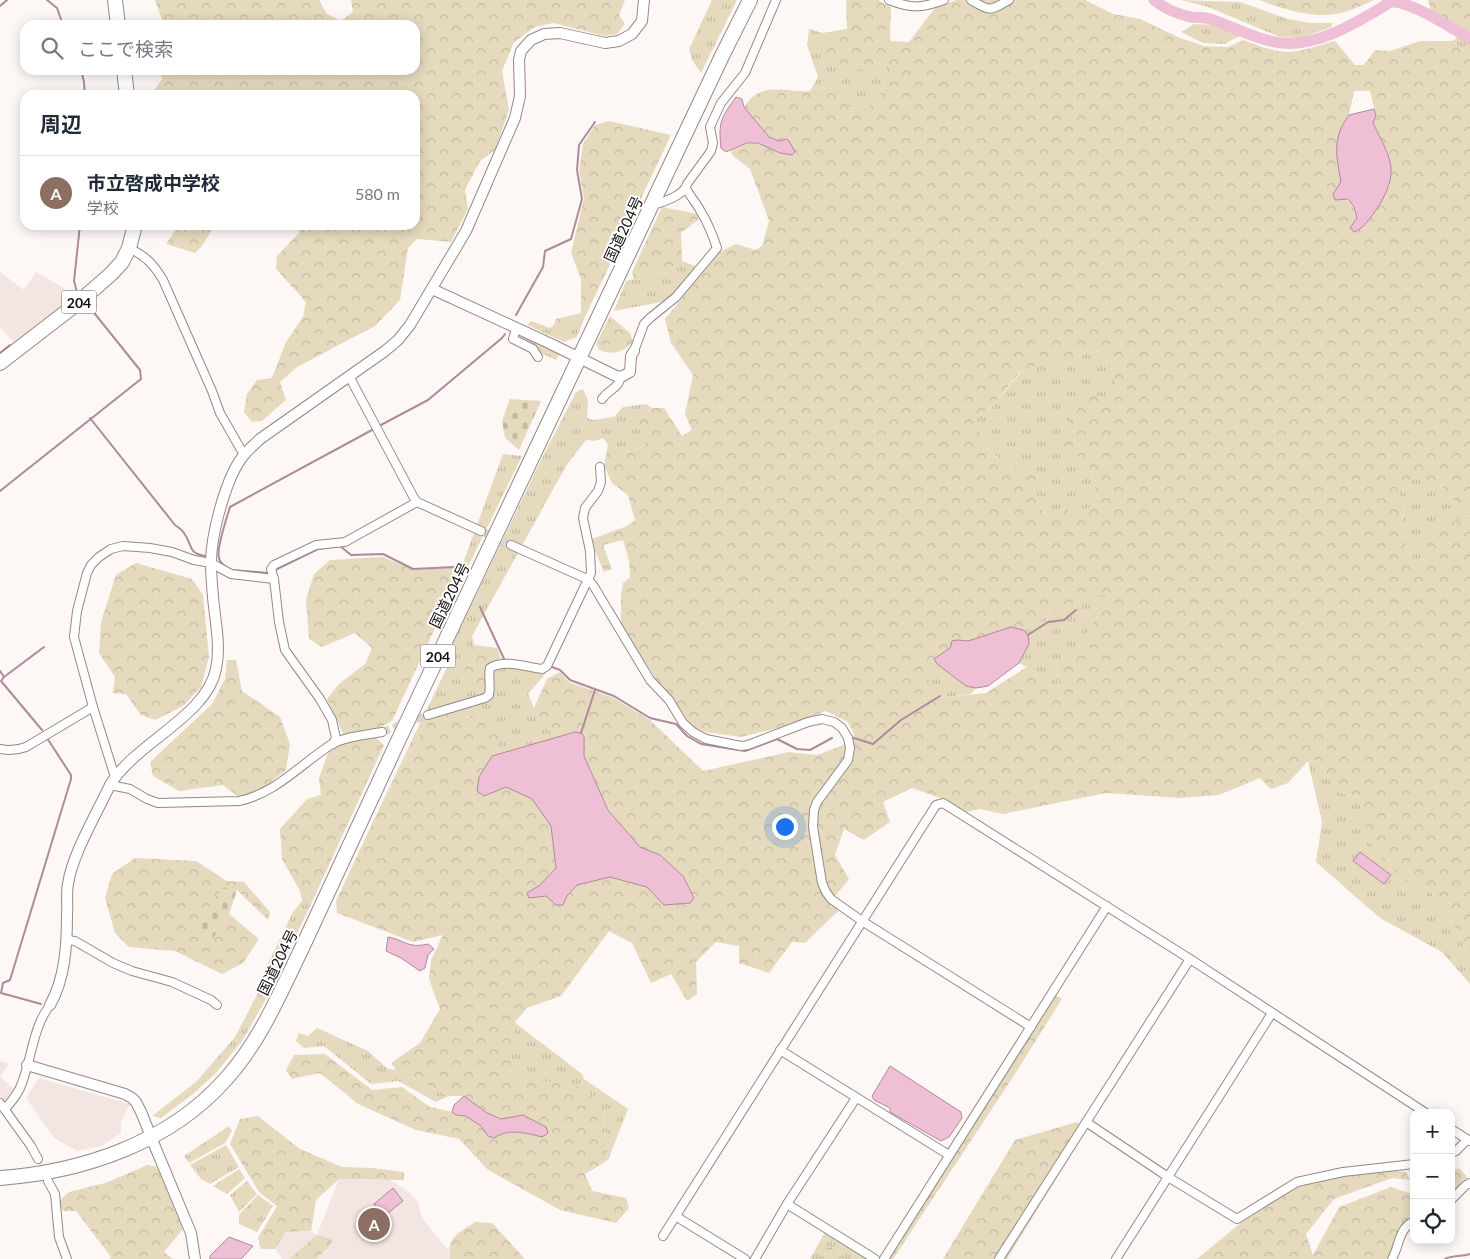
<!DOCTYPE html>
<html lang="ja">
<head>
<meta charset="utf-8">
<style>
	:root { --surface:#fff; --page:#f2f2f3; --text:#1f2937; --muted:#747a83; --line:#e0e1e3; --accent:#1a73e8 }
	body { margin:0; font-family:Lato,"Noto Sans JP",sans-serif; background:var(--page); color:var(--text) }
	.controls { position:absolute; right:15px; bottom:15px; display:grid; overflow:hidden; border-radius:10px; box-shadow:0 2px 12px #0003 }
	.controls button { width:45px; height:45px; display:grid; place-items:center; padding:0; border:0; border-bottom:1px solid var(--line); background:var(--surface); color:var(--text); font:25px sans-serif }
	.you { position:absolute; left:784px; top:826px; width:18px; height:18px; margin:-12px; border:4px solid #fff; border-radius:50%; background:#1a73e8; box-shadow:0 0 0 8px #1a73e833 }
	.badge { display:grid; place-items:center; width:32px; height:32px; border-radius:50%; background:var(--accent); color:#fff; font-size:16px; font-weight:700 }
	.pin { position:absolute; translate:-50% -50%; border:2px solid #fff; box-shadow:0 1px 5px #0006 }
	.list { margin:0; padding:0; list-style:none }
	h2 { display:flex; justify-content:space-between; align-items:center; height:65px; margin:0; padding:0 20px; font-size:21px }
	h2 small { font-size:16px; font-weight:400; color:var(--muted) }
	.list li { display:grid; grid-template-columns:32px 1fr auto; gap:15px; align-items:center; box-sizing:border-box; height:75px; padding:0 20px; border-top:1px solid var(--line) }
	.list b { display:block; font-size:19px; white-space:nowrap }
	.list p { margin:0; font-size:16px; white-space:nowrap; color:var(--muted) }
	.list em { font-size:16px; font-style:normal; color:var(--muted) }
	.icon { flex:none; width:28px; height:28px; fill:none; stroke:currentColor; stroke-width:2; stroke-linecap:round; stroke-linejoin:round }
	.map { position:relative; flex:none; width:1470px; height:1259px; overflow:hidden }
	.search { position:absolute; background:var(--surface); box-shadow:0 2px 12px #0003; left:20px; top:20px; width:400px; height:55px; display:flex; align-items:center; gap:12px; box-sizing:border-box; padding:0 18px; border-radius:15px; color:var(--muted); font-size:19px }
	.panel { position:absolute; background:var(--surface); box-shadow:0 2px 12px #0003; left:20px; top:90px; width:400px; height:140px; border-radius:15px }
	.map>svg:first-child { display:block }
	.built { fill:#f3e6e2 }
	.grass { fill:url(#grass-tufts); fill-rule:evenodd }
	.forest { fill:url(#forest-crowns); fill-rule:evenodd }
	.wetland { fill:url(#wetland-marsh) }
	.cemetery { fill:url(#cemetery-stones) }
	.water { fill:#efbfd5; stroke:#ae8a9a }
	.lines { fill:none; stroke-linecap:round; stroke-linejoin:round }
	.stream { stroke:#ae8a9a; stroke-width:2 }
	.river { stroke:#efbfd5; stroke-width:11 }
	.minor-tunnel { stroke:#dad5d3; stroke-width:8; stroke-dasharray:8 4; stroke-linecap:butt }
	.minor-casing { stroke:#958985; stroke-width:10 }
	.tertiary-casing { stroke:#958985; stroke-width:12 }
	.trunk-casing { stroke:#958985; stroke-width:16 }
	.minor { stroke:#fff; stroke-width:8 }
	.tertiary { stroke:#fff; stroke-width:10 }
	.trunk { stroke:#fff; stroke-width:14 }
	.labels { text-anchor:middle; dominant-baseline:central; stroke-width:4; stroke-linejoin:round; paint-order:stroke }
	.shield { fill:#fff; stroke:#5b5857; stroke-width:1 }
	.shield-label { font-size:14px; font-weight:bold; fill:#15100f }
	.street-label { font-size:15px; fill:#15100f; stroke:#fff }
</style>
</head>
<body>
<div class="map">
<svg width="1470" height="1259" viewBox="0 0 1470 1259">
	<defs>
		<pattern id="grass-tufts" width="24" height="20" patternUnits="userSpaceOnUse" patternTransform="scale(1.25)"><rect width="24" height="20" fill="#e5d9be"/><path d="M3 7l-1-3M5 7V3M7 7l1-3M15 17l-1-3M17 17v-4M19 17l1-3" fill="none" stroke="#c4b9a2"/></pattern>
		<pattern id="forest-crowns" width="20" height="18" patternUnits="userSpaceOnUse" patternTransform="scale(1.25)"><rect width="20" height="18" fill="#e5d9be"/><path d="M2 6a3 3 0 1 1 6 0M12 15a3 3 0 1 1 6 0" fill="none" stroke="#c4b9a2"/></pattern>
		<pattern id="wetland-marsh" width="20" height="14" patternUnits="userSpaceOnUse" patternTransform="scale(1.25)"><rect width="20" height="14" fill="#e5d9be"/><path d="M1 5h8M5 5V1M11 12h8M15 12V8" fill="none" stroke="#c4b9a2"/></pattern>
		<pattern id="cemetery-stones" width="16" height="16" patternUnits="userSpaceOnUse" patternTransform="scale(1.25)"><rect width="16" height="16" fill="#e5d9be"/><path d="M2 7V4a2 2 0 0 1 4 0v3zM10 15v-3a2 2 0 0 1 4 0v3z" fill="#c4b9a2"/></pattern>
	</defs>
	<rect width="100%" height="100%" fill="#fdf8f6"/>
	<g class="built">
		<polygon points="0,272 24,290 36,272 69,291 73,298 14,343 0,327"/>
		<polygon points="0,1061 9,1064 0,1077 15,1090 9,1101 2,1103 0,1100"/>
		<polygon points="39,1078 130,1104 121,1122 121,1133 102,1146 77,1151 54,1138 26,1098"/>
		<polygon points="339,1179 390,1180 409,1192 418,1202 422,1218 448,1250 450,1259 282,1259 275,1249 286,1232 311,1231 317,1235"/>
	</g>
	<g class="grass">
		<polygon points="712,0 737,0 701,73 692,60 689,49"/>
		<polygon points="1181,0 1240,2 1288,19 1311,23 1333,23 1331,27 1301,38 1280,37 1208,7"/>
		<polygon points="1194,24 1215,25 1240,36 1224,44 1203,43 1181,32"/>
		<polygon points="809,29 822,33 824,54 864,70 883,62 891,68 879,99 865,109 848,107 828,86 810,91 818,77 807,45"/>
		<polygon points="1465,30 1470,34 1470,57 1453,41"/>
		<polygon points="682,261 698,267 666,301 614,311 626,281 634,279 642,280 652,272 668,273"/>
		<polygon points="585,317 577,337 564,342 527,325 531,321 550,328 554,325"/>
		<polygon points="519,334 560,354 556,360 540,353"/>
		<polygon points="1092,347 1107,360 1120,393 1109,400 1087,391 1069,417 1073,430 1089,466 1098,498 1080,519 1053,518 1044,514 1033,496 1038,475 1017,469 990,452 974,420 992,407 1020,373 1050,358 1070,364"/>
		<polygon points="583,389 588,400 587,418 593,420 614,417 623,407 646,404 652,408 638,422 646,444 632,452 608,445 603,438 595,441 586,440 566,466 472,636 474,645 462,656 474,689 485,682 493,684 493,673 499,666 546,673 528,694 534,708 549,731 575,732 492,756 499,740 495,717 472,719 455,711 427,721 379,809 453,655 451,647 544,454 576,392"/>
		<polygon points="503,454 522,456 462,579 457,581 449,568 463,563"/>
		<polygon points="1413,478 1443,487 1459,506 1470,503 1470,515 1461,517 1433,560 1413,559 1399,528 1405,510 1397,488"/>
		<path d="M 1100,594 L 1108,595 L 1111,606 L 1098,614 L 1079,647 L 1056,662 L 1059,685 L 1052,687 L 1027,667 L 1019,663 C 1025,651 1034,642 1023,630 L 1059,609 Z"/>
		<polygon points="934,659 937,664 966,686 976,688 971,694 938,698 926,677"/>
		<path d="M 1316,760 L 1341,793 L 1356,796 L 1366,816 L 1366,836 L 1405,881 L 1428,888 L 1455,927 L 1470,960 L 1470,984 L 1442,952 L 1380,918 L 1316,862 L 1322,822 L 1308,761 ZM 1360,852 L 1391,875 L 1384,884 L 1353,861 Z"/>
		<polygon points="300,891 312,902 265,1001 242,1041 216,1073 193,1094 161,1118 152,1116 196,1082 235,1037 258,993 257,986 293,912 302,901"/>
		<polygon points="514,1022 582,1074 584,1079 628,1109 608,1160 603,1108 510,1076"/>
		<polygon points="317,1028 368,1051 388,1069 396,1070 449,1096 436,1102 398,1081 371,1084 324,1046 304,1048 296,1041 299,1033 308,1036"/>
		<polygon points="229,1126 232,1131 225,1143 189,1163 184,1156"/>
		<polygon points="226,1145 239,1167 210,1184 201,1179 190,1165"/>
		<polygon points="239,1169 245,1178 227,1194 213,1186"/>
		<polygon points="247,1181 257,1194 239,1212 230,1195"/>
		<polygon points="258,1195 273,1206 257,1232 239,1224 239,1215"/>
		<polygon points="825,1232 870,1259 845,1259 830,1247 818,1259 810,1259"/>
	</g>
	<g class="forest">
		<polygon points="155,0 319,0 327,14 341,21 353,12 351,0 625,0 619,15 625,24 617,34 604,36 553,23 535,27 514,42 502,71 509,110 495,150 480,161 465,190 468,209 451,242 417,239 408,248 400,300 375,326 297,367 280,382 286,400 262,421 252,422 244,412 247,394 257,380 272,378 286,342 303,317 306,302 276,269 277,256 299,233 296,225 415,225 415,95 154,95 153,92 162,79 160,70 415,70 415,25 160,25 162,20"/>
		<path d="M 846,0 L 878,0 L 891,7 L 890,41 L 909,42 L 935,8 L 956,0 L 1085,0 L 1113,14 L 1140,19 L 1180,38 L 1204,46 L 1228,47 L 1243,40 C 1257,45 1273,52 1288,52 C 1304,51 1320,45 1335,41 L 1355,65 L 1364,65 L 1375,50 L 1390,51 L 1420,41 L 1453,41 L 1470,57 L 1470,503 L 1459,506 L 1443,487 L 1413,478 L 1397,488 L 1405,510 L 1399,528 L 1413,559 L 1433,560 L 1430,539 L 1461,517 L 1470,515 L 1470,960 L 1455,927 L 1428,888 L 1405,881 L 1378,855 L 1366,835 L 1366,816 L 1356,796 L 1341,793 L 1316,760 L 1308,761 L 1288,783 L 1271,789 L 1260,778 L 1219,795 L 1180,798 L 1106,793 L 1003,814 L 980,809 L 962,813 L 940,798 L 912,788 L 883,802 L 890,822 L 864,840 L 844,829 L 835,855 L 849,879 L 831,901 L 838,911 L 805,943 L 792,942 L 769,973 L 739,963 L 739,946 L 716,942 L 696,962 L 697,994 L 687,1001 L 671,974 L 651,983 L 632,943 L 609,931 L 561,996 L 527,1008 L 515,1022 L 510,1076 L 584,1087 L 603,1108 L 608,1160 L 585,1174 L 592,1191 L 626,1198 L 629,1208 L 616,1223 L 560,1210 L 488,1170 L 459,1139 L 416,1130 L 358,1104 L 320,1073 L 292,1079 L 286,1070 L 294,1055 L 325,1054 L 372,1090 L 402,1087 L 430,1107 L 452,1112 L 456,1115 L 466,1116 L 481,1126 L 500,1134 L 519,1132 L 542,1137 L 523,1115 L 501,1119 L 487,1113 L 464,1096 L 449,1096 L 396,1070 L 391,1063 L 420,1043 L 440,1009 L 429,979 L 431,960 L 443,935 L 413,942 L 337,913 L 336,901 L 379,809 L 427,721 L 455,711 L 472,719 L 496,717 L 499,740 L 492,756 L 479,777 L 484,796 L 506,787 L 532,799 L 551,826 L 556,868 L 540,885 L 527,893 L 529,897 L 546,896 L 563,905 L 567,896 L 577,885 L 610,877 L 647,887 L 664,905 L 660,855 L 640,848 L 608,809 L 584,756 L 584,735 L 581,733 L 549,731 L 534,708 L 547,679 L 560,672 L 569,682 L 614,698 L 650,720 L 703,771 L 789,752 L 817,755 L 851,742 L 854,734 L 848,722 L 826,711 L 783,727 L 741,737 L 706,732 L 691,726 L 672,697 L 658,682 L 621,625 L 621,594 L 623,583 L 630,577 L 629,561 L 623,540 L 603,545 L 612,569 L 604,572 L 596,553 L 592,539 L 627,526 L 635,520 L 628,495 L 612,483 L 604,465 L 608,445 L 632,452 L 646,444 L 638,422 L 652,408 L 664,408 L 682,436 L 692,430 L 685,414 L 693,375 L 671,343 L 665,319 L 720,252 L 736,244 L 755,250 L 762,246 L 769,221 L 750,169 L 732,155 L 731,151 C 756,139 756,142 780,153 L 789,141 L 786,139 L 779,141 L 769,137 L 744,107 C 762,80 784,93 809,91 C 815,90 822,88 828,86 L 848,107 L 865,109 L 879,99 L 891,68 L 883,62 L 864,70 L 831,66 L 824,54 L 822,33 L 847,29 ZM 1354,91 L 1370,91 L 1376,116 L 1373,123 L 1388,154 L 1390,185 L 1370,218 L 1357,218 C 1352,201 1349,200 1333,194 L 1341,182 L 1342,125 L 1349,115 ZM 1092,347 L 1107,360 L 1120,393 L 1109,400 L 1087,391 L 1077,395 L 1068,417 L 1072,430 L 1060,442 L 1089,466 L 1098,498 L 1080,519 L 1065,508 L 1053,518 L 1044,514 L 1033,496 L 1038,475 L 1017,469 L 990,452 L 974,420 L 992,407 L 1019,373 L 1050,359 L 1070,364 ZM 1100,595 L 1108,595 L 1111,606 L 1098,614 L 1079,647 L 1056,662 L 1059,685 L 1052,687 L 1027,667 L 986,693 L 938,698 L 927,677 L 934,659 L 950,648 L 958,640 L 968,641 L 1011,627 L 1023,630 L 1059,609 Z"/>
		<path d="M 1259,0 L 1374,0 C 1364,4 1355,9 1345,12 C 1316,20 1286,10 1259,0 Z"/>
		<polygon points="1428,0 1470,0 1470,34 1431,10"/>
		<polygon points="609,121 671,135 585,317 554,325 556,319 581,313 581,279 571,253 584,198 579,171 583,144 595,125"/>
		<polygon points="662,207 698,214 698,220 681,233 682,261 668,273 652,272 642,280 634,279 632,272"/>
		<polygon points="179,225 215,225 202,246 195,253 166,244"/>
		<path d="M 610,316 L 630,333 L 633,342 C 622,353 613,355 599,350 L 596,344 Z"/>
		<polygon points="383,557 414,570 449,568 457,581 392,721 379,728 376,738 384,745 312,902 300,891 282,859 280,829 307,799 321,795 319,778 329,750 346,740 327,699 339,684 365,664 372,648 355,633 322,647 309,639 306,600 314,574 330,560"/>
		<polygon points="136,563 192,579 203,595 209,657 201,687 183,706 155,720 141,715 126,694 113,693 115,677 99,653 101,622 116,575"/>
		<path d="M 474,645 L 497,648 L 501,659 C 488,663 487,669 485,682 L 474,690 L 468,685 L 462,656 Z"/>
		<polygon points="227,660 236,660 242,691 280,717 290,744 286,770 258,792 240,798 223,785 179,791 153,776 150,762 212,704 225,679"/>
		<polygon points="135,858 196,861 227,881 244,882 270,912 268,920 237,890 223,887 212,940 229,914 259,939 243,963 222,974 175,951 129,947 115,933 105,898 112,874"/>
		<polygon points="1056,995 1062,999 1013,1077 893,1259 887,1259"/>
		<polygon points="258,1116 300,1149 342,1167 372,1168 404,1172 404,1180 339,1179 316,1200 311,1231 286,1232 275,1249 261,1249 258,1238 277,1206 259,1192 230,1144 240,1119"/>
		<polygon points="1077,1122 1085,1132 1007,1259 943,1259 1015,1140"/>
		<polygon points="148,1165 157,1167 183,1229 164,1252 173,1259 109,1259 111,1257 76,1211 63,1211 59,1201 69,1192 105,1183"/>
		<polygon points="1459,1168 1468,1178 1451,1194 1451,1172"/>
		<polygon points="1380,1169 1406,1172 1410,1180 1392,1178 1334,1199 1306,1234 1313,1255 1339,1207 1391,1187 1412,1194 1414,1193 1414,1214 1411,1215 1399,1231 1391,1253 1386,1259 1197,1259 1243,1221 1295,1188 1333,1176"/>
		<path d="M 475,1222 L 492,1223 L 525,1259 L 450,1259 C 446,1237 459,1233 475,1222 Z"/>
		<polygon points="317,1235 331,1239 332,1243 316,1259 289,1259"/>
	</g>
	<polygon class="wetland" points="831,1247 845,1259 818,1259 823,1248"/>
	<g class="cemetery">
		<polygon points="510,399 541,401 519,450 505,438 502,421"/>
		<polygon points="223,887 237,890 229,914 212,940 198,925"/>
	</g>
	<g class="water">
		<path d="M 736,97 L 742,99 L 744,107 L 769,137 L 779,141 L 786,139 L 789,141 L 795,152 L 792,155 L 780,153 L 758,143 L 747,143 L 726,152 L 721,148 C 718,122 721,118 736,97 Z"/>
		<path d="M 1374,109 L 1376,116 L 1373,123 C 1390,158 1401,170 1378,207 C 1371,217 1366,226 1355,232 L 1350,228 L 1357,218 L 1354,207 L 1348,199 L 1335,200 L 1333,194 L 1341,182 C 1336,155 1332,138 1349,115 Z"/>
		<polygon points="1011,627 1023,630 1028,635 1029,644 1019,663 988,686 976,688 966,686 937,664 934,659 950,648 952,641 958,640 968,641"/>
		<polygon points="575,732 581,733 584,736 584,756 608,810 640,847 660,855 683,876 694,898 690,903 664,905 647,887 610,877 577,885 567,896 563,905 556,905 546,896 529,898 527,893 540,885 556,868 551,826 532,799 506,787 484,796 477,791 479,777 492,756"/>
		<polygon points="1360,852 1391,875 1384,884 1353,861"/>
		<path d="M 388,937 C 405,940 408,949 428,944 L 434,949 L 428,955 L 425,968 L 420,971 L 401,958 L 386,951 Z"/>
		<polygon points="890,1066 961,1112 962,1118 949,1137 941,1141 890,1112 890,1108 874,1100 872,1096"/>
		<path d="M 464,1096 L 487,1113 L 501,1119 L 523,1115 L 546,1127 L 548,1133 L 542,1137 C 526,1133 509,1128 494,1138 L 488,1136 L 481,1126 L 466,1116 L 456,1115 L 452,1112 L 454,1105 Z"/>
		<polygon points="393,1188 403,1201 384,1216 374,1204"/>
		<polygon points="229,1237 253,1246 241,1259 210,1259 210,1256"/>
	</g>
	<g class="lines">
		<g class="stream">
			<polyline points="47,0 57,8 63,25"/>
			<polyline points="0,6 7,0"/>
			<polyline points="81,70 84,82 85,95"/>
			<polyline points="77,292 74,281 80,225"/>
			<polyline points="516,315 543,267 545,251 571,239 582,199 577,170 579,145 595,122"/>
			<polyline points="0,353 10,345"/>
			<path d="M 90,418 L 175,525 C 178,527 182,530 184,533 C 193,545 187,553 205,556"/>
			<polyline points="379,426 428,400 502,338 505,334"/>
			<polyline points="0,491 141,379 140,370 87,304"/>
			<path d="M 227,568 C 224,565 220,563 219,558 C 216,549 227,517 230,507 L 372,430"/>
			<polyline points="231,570 268,573 271,572"/>
			<polyline points="275,570 318,549 340,546 351,555 383,554 413,569 455,567 460,571"/>
			<polyline points="480,607 505,661 507,661"/>
			<polyline points="1028,635 1048,622 1064,620 1076,610"/>
			<polyline points="552,667 560,670 570,680 614,696 650,718 676,724 687,736 701,744 745,751 777,739 797,749 810,750 832,738"/>
			<polyline points="0,671 4,677"/>
			<polyline points="42,730 1,681 4,677 44,647"/>
			<polyline points="581,733 595,690"/>
			<polyline points="854,738 873,744 901,720 940,696"/>
			<polyline points="41,1004 1,993 3,983 10,980 71,779 71,775 47,738"/>
			<path d="M 1445,1259 C 1452,1255 1462,1257 1470,1254"/>
		</g>
		<path class="river" d="M 1154,0 C 1165,9 1177,14 1191,17 C 1198,18 1204,17 1210,19 C 1234,27 1257,40 1282,43 C 1320,47 1360,20 1391,2 C 1409,0 1454,29 1470,39"/>
		<g class="minor-tunnel">
			<polyline points="481,531 511,545"/>
			<polyline points="382,732 428,715"/>
		</g>
		<defs>
			<g id="minor">
				<path d="M 889,0 C 912,9 922,8 944,0"/>
				<path d="M 971,0 C 991,12 989,11 1009,0"/>
				<path d="M 652,205 C 662,203 685,195 687,184 L 711,151 L 713,143 L 710,127 L 721,103 L 745,73 L 776,0"/>
				<path d="M 129,248 C 146,256 154,265 163,280 L 212,391 L 220,413 L 244,455"/>
				<polyline points="516,328 513,339 533,349 538,357"/>
				<path d="M 634,351 L 644,324 L 650,318 L 676,297 L 717,248 C 713,236 708,223 701,212 C 697,203 690,197 686,188"/>
				<polyline points="349,376 414,498 417,502 481,531"/>
				<path d="M 602,399 C 610,388 617,390 621,377"/>
				<polyline points="511,545 587,579 593,585 650,680 669,700 683,723 693,732 706,739 741,746 748,745 808,722 822,719 834,722 842,728 848,738 850,748 848,760 817,802 814,810 813,827 822,883 826,892 831,899 862,921 1031,1027"/>
				<path d="M 428,715 L 485,698 L 489,695 C 491,686 488,677 490,668 C 504,659 526,667 542,669 L 547,666 L 591,573 L 590,551 L 583,518 L 585,508 L 598,491 L 601,482 L 600,467"/>
				<polyline points="333,744 336,738 332,720 320,699 285,650 279,622 274,579 271,569 274,565 316,545 345,542 417,502"/>
				<path d="M 0,749 C 9,751 18,750 26,747 L 93,707"/>
				<polyline points="115,777 93,707 74,637 77,611 87,573 91,565 99,557 111,549 123,546 150,548 172,552 194,560 211,563 231,574 274,579"/>
				<path d="M 110,785 L 130,789 L 147,799 L 158,803 L 239,801 C 275,794 302,763 332,744 C 347,736 366,735 382,732"/>
				<polyline points="67,940 75,941 113,963 132,971 172,982 211,1000 217,1005"/>
				<polyline points="780,1050 949,1155"/>
				<polyline points="0,1103 31,1146 38,1159"/>
				<path d="M 5,1109 C 12,1101 19,1093 22,1083 C 32,1057 33,1027 50,1005"/>
				<polyline points="1086,1122 1168,1177 1237,1219 1297,1182 1343,1172 1414,1164"/>
				<polyline points="1451,1129 1470,1141"/>
				<polyline points="1451,1153 1456,1151 1467,1140"/>
				<polyline points="48,1181 55,1194 59,1237 67,1259"/>
				<polyline points="1451,1200 1465,1186 1470,1183"/>
				<polyline points="787,1204 875,1259"/>
				<polyline points="677,1217 745,1259"/>
				<polyline points="663,1236 936,805 943,803 1190,959 1426,1113"/>
				<polyline points="755,1259 787,1204 856,1098"/>
				<polyline points="884,1259 1107,906"/>
				<polyline points="999,1259 1190,959"/>
				<polyline points="1116,1259 1272,1013"/>
				<path d="M 1392,1259 C 1400,1245 1398,1229 1414,1221"/>
			</g>
			<g id="tertiary">
				<polyline points="432,289 549,343 616,376 621,377 630,372 631,356 634,351"/>
				<path d="M 50,1005 C 65,979 67,945 67,915 C 68,905 66,894 68,884 C 72,855 97,813 110,785 C 135,743 207,716 216,669 C 221,646 215,620 213,597 C 212,586 211,574 211,563 C 211,535 226,476 244,455 C 249,449 255,444 260,439 L 385,351 L 398,340 L 410,325 L 466,231 L 515,118 L 520,96 L 519,60 L 521,51 L 531,40 L 544,34 L 560,33 L 605,43 L 619,41 L 632,34 L 642,21 L 644,0"/>
				<polyline points="27,1065 125,1094 132,1098 136,1102 142,1114 151,1137 191,1233 195,1259"/>
			</g>
			<g id="trunk">
				<polyline points="115,0 118,25"/>
				<polyline points="124,70 127,95"/>
				<polyline points="0,363 79,302 111,274 122,262 129,248 135,225"/>
				<path d="M 0,1178 C 82,1172 169,1143 225,1080 C 260,1042 280,993 302,948 C 335,878 367,808 399,739 C 505,510 616,284 722,56 L 750,0"/>
			</g>
		</defs>
		<use href="#minor" class="minor-casing"/>
		<use href="#tertiary" class="tertiary-casing"/>
		<use href="#trunk" class="trunk-casing"/>
		<use href="#minor" class="minor"/>
		<use href="#tertiary" class="tertiary"/>
		<use href="#trunk" class="trunk"/>
	</g>
	<g class="labels">
		<g class="shield">
			<rect x="61.5" y="290.5" width="35" height="23" rx="4"/>
			<rect x="420.5" y="644.5" width="35" height="23" rx="4"/>
		</g>
		<g class="shield-label">
			<text x="79" y="302">204</text>
			<text x="438" y="656">204</text>
		</g>
		<g class="street-label">
			<text transform="translate(623 229) rotate(-65)">国道204号</text>
			<text transform="translate(449 595) rotate(-64)">国道204号</text>
			<text transform="translate(277 962) rotate(-64)">国道204号</text>
		</g>
	</g>
</svg>
<div class="controls">
<button>+</button>
<button>−</button>
<button><svg class="icon" aria-label="locate" viewBox="0 0 24 24"><circle cx="12" cy="12" r="6"/><path d="M12 2v4M12 18v4M2 12h4M18 12h4"/></svg></button>
</div>
<div class="you"></div>
<div class="pin badge" style="left:374px;top:1224px;background:#8d6e63">A</div>
<div class="search"><svg class="icon" aria-label="search" viewBox="0 0 24 24"><circle cx="10" cy="10" r="6"/><path d="M15 15l6 6"/></svg>ここで検索</div>
<section class="panel">
<h2>周辺<small></small></h2>
<ul class="list">
<li><span class="badge" style="background:#8d6e63">A</span><div><b>市立啓成中学校</b><p>学校</p></div><em>580 m</em></li>
</ul>
</section>
</div>
</body>
</html>
